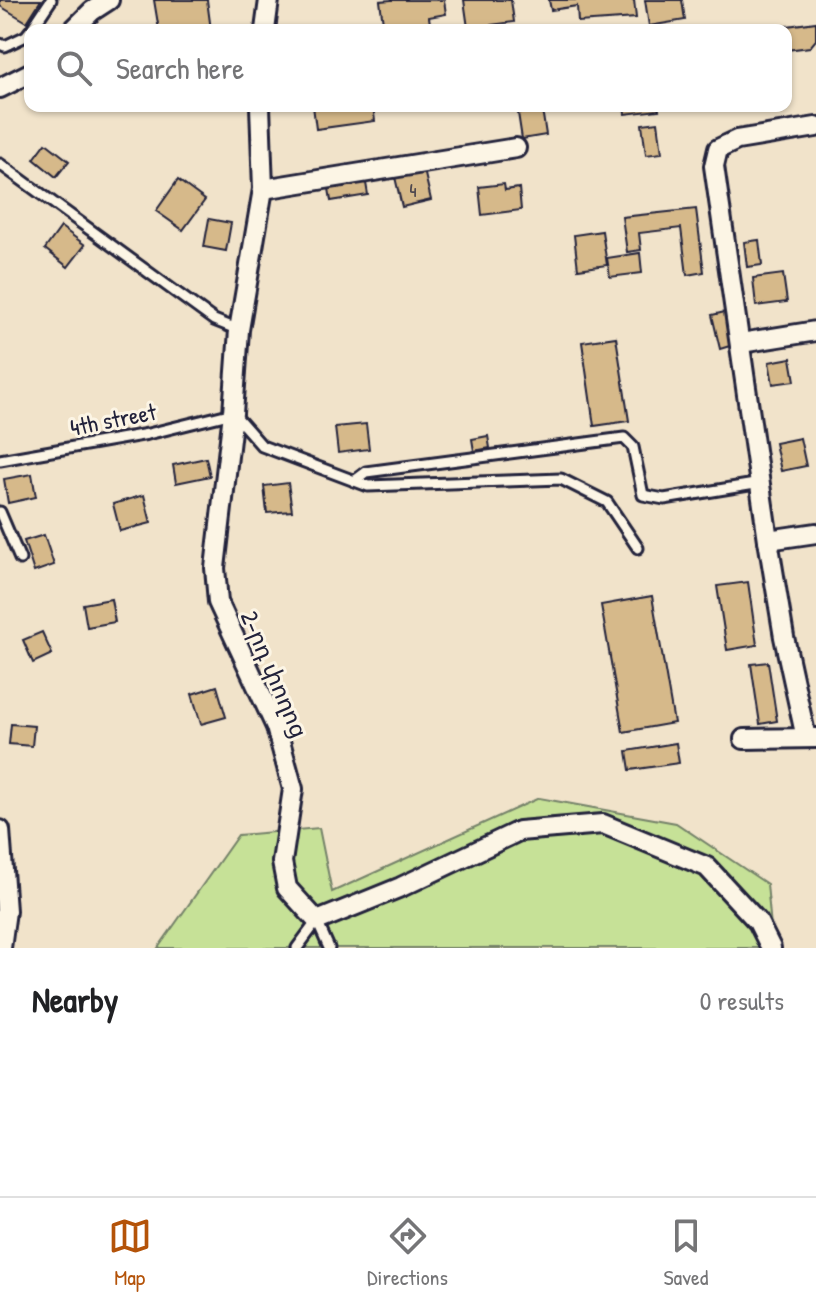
<!DOCTYPE html>
<html lang="en">
<head>
<meta charset="utf-8">
<style>
	:root { --surface:#fff; --page:#f6f6f6; --text:#202124; --muted:#757577; --line:#e0e0e0; --accent:#b45309 }
	body { margin:0; font-family:"Patrick Hand","Noto Sans Armenian",sans-serif; background:var(--page); color:var(--text) }
	.list { margin:0; padding:0; list-style:none }
	h2 { display:flex; justify-content:space-between; align-items:center; height:104px; margin:0; padding:0 32px; font-size:34px }
	h2 small { font-size:26px; font-weight:400; color:var(--muted) }
	.icon { flex:none; width:44px; height:44px; fill:none; stroke:currentColor; stroke-width:2; stroke-linecap:round; stroke-linejoin:round }
	.map { position:relative; flex:none; width:816px; height:948px; overflow:hidden }
	.search { position:absolute; background:var(--surface); box-shadow:0 2px 6px #0004; left:24px; right:24px; top:24px; height:88px; display:flex; align-items:center; gap:20px; box-sizing:border-box; padding:0 28px; border-radius:16px; color:var(--muted); font-size:30px }
	.sheet { height:248px; background:var(--surface) }
	nav { display:flex; justify-content:space-around; align-items:center; box-sizing:border-box; height:112px; border-top:2px solid var(--line); background:var(--surface); font-size:22px; color:var(--muted) }
	nav a { display:grid; justify-items:center; gap:4px }
	nav .on { color:var(--accent) }
	.map>svg:first-child { display:block }
	.green { fill:#c6e197; stroke:#748269; stroke-width:2 }
	.building { fill:#d6b98a; stroke:#22223b; stroke-width:2 }
	.lines { fill:none; stroke-linecap:round; stroke-linejoin:round }
	.service-casing { stroke:#22223b; stroke-width:15 }
	.minor-casing { stroke:#22223b; stroke-width:24 }
	.service { stroke:#fcf5e5; stroke-width:9 }
	.minor { stroke:#fcf5e5; stroke-width:18 }
	.labels { text-anchor:middle; dominant-baseline:central; stroke-width:6; stroke-linejoin:round; paint-order:stroke }
	.number-label { font-size:20px; fill:#4f484f }
	.street-label { font-size:24px; fill:#22223b; stroke:#fcf5e5 }
</style>
</head>
<body>
<div class="map">
<svg width="816" height="948" viewBox="0 0 816 948">
	<rect width="100%" height="100%" fill="#f1e3ca"/>
	<filter id="ink" filterUnits="userSpaceOnUse"><feTurbulence type="fractalNoise" baseFrequency=".0125" numOctaves="2"/><feDisplacementMap in="SourceGraphic" scale="16" xChannelSelector="R" yChannelSelector="G"/><feConvolveMatrix kernelMatrix="1 2 1 2 8 2 1 2 1" color-interpolation-filters="sRGB"/></filter>
	<g filter="url(#ink)">
		<polygon class="green" points="539,798 676,823 767,884 773,948 158,948 238,835 319,828 332,892"/>
		<g class="building">
			<polygon points="0,0 41,0 27,22 0,6"/>
			<polygon points="154,0 207,0 211,30 159,30"/>
			<polygon points="391,0 444,0 446,14 429,17 431,30 384,30 380,1"/>
			<polygon points="464,0 511,0 514,22 468,28"/>
			<polygon points="549,0 634,0 636,18 578,22 577,6 551,10"/>
			<polygon points="645,0 682,0 685,20 649,26"/>
			<polygon points="816,22 816,40 810,47 786,50 786,30 759,30"/>
			<polygon points="313,106 373,106 375,121 316,129"/>
			<polygon points="624,106 658,106 659,110 625,114"/>
			<polygon points="542,109 546,135 522,139 518,113"/>
			<polygon points="658,122 662,153 646,155 642,124"/>
			<polygon points="46,143 69,161 56,177 34,159"/>
			<polygon points="424,170 431,200 402,207 395,177"/>
			<polygon points="365,177 368,195 331,201 328,182"/>
			<polygon points="178,180 205,200 183,230 156,211"/>
			<polygon points="504,184 505,190 519,188 521,210 482,215 479,187"/>
			<polygon points="696,209 704,272 687,275 681,228 639,233 641,250 627,252 622,217"/>
			<polygon points="209,219 231,223 226,251 204,247"/>
			<polygon points="61,227 85,245 68,267 45,249"/>
			<polygon points="602,231 607,265 578,269 574,235"/>
			<polygon points="759,240 762,265 747,267 744,242"/>
			<polygon points="640,253 642,273 610,277 607,258"/>
			<polygon points="783,274 787,302 756,306 753,278"/>
			<polygon points="725,312 733,345 720,349 712,315"/>
			<polygon points="616,337 629,421 594,426 582,342"/>
			<polygon points="791,358 795,381 773,384 769,362"/>
			<polygon points="366,424 369,449 338,453 335,427"/>
			<polygon points="488,436 490,448 474,451 472,439"/>
			<polygon points="800,438 806,466 781,471 775,443"/>
			<polygon points="206,458 210,476 176,483 173,465"/>
			<polygon points="32,474 36,497 8,503 4,479"/>
			<polygon points="288,483 292,511 267,513 264,486"/>
			<polygon points="144,495 151,523 120,531 113,504"/>
			<polygon points="44,535 54,565 34,572 24,541"/>
			<polygon points="748,582 757,645 727,650 717,586"/>
			<polygon points="652,596 674,723 623,732 601,605"/>
			<polygon points="111,599 115,622 87,627 83,604"/>
			<polygon points="42,632 52,654 33,663 23,640"/>
			<polygon points="768,662 777,721 760,724 751,664"/>
			<polygon points="217,686 226,717 201,724 192,694"/>
			<polygon points="11,724 34,726 32,746 9,744"/>
			<polygon points="676,743 679,763 630,770 627,751"/>
		</g>
		<g class="lines">
			<defs>
				<g id="service">
					<polyline points="31,30 51,0"/>
					<polyline points="0,44 5,46 26,36 30,31"/>
					<polyline points="0,164 214,320 239,330"/>
					<polyline points="0,460 148,434 233,413 262,446 368,486 561,479 607,502 638,548"/>
					<polyline points="354,481 366,472 624,438 633,447 643,495 664,499 761,483"/>
					<polyline points="0,512 20,559"/>
					<polyline points="317,921 329,948"/>
					<polyline points="297,948 317,921"/>
				</g>
				<g id="minor">
					<polyline points="73,30 92,11 109,0"/>
					<polyline points="265,30 269,0"/>
					<polyline points="0,88 30,73"/>
					<polyline points="260,106 263,189 239,330 233,413 215,568 218,602 276,727 293,789 282,862 287,888 317,921 401,887 519,831 603,824 707,867 758,922 771,948"/>
					<polyline points="263,189 516,148"/>
					<polyline points="741,343 816,331"/>
					<polyline points="768,540 816,533"/>
					<polyline points="806,738 784,637 768,540 714,166 718,149 737,140 816,127"/>
					<polyline points="744,739 816,738"/>
					<polyline points="0,830 6,911 1,948"/>
				</g>
			</defs>
			<use href="#service" class="service-casing"/>
			<use href="#minor" class="minor-casing"/>
			<use href="#service" class="service"/>
			<use href="#minor" class="minor"/>
		</g>
	</g>
	<g class="labels">
		<g class="number-label">
			<text x="413" y="189">4</text>
		</g>
		<g class="street-label">
			<text transform="translate(113 419) rotate(-11)">4th street</text>
			<text transform="translate(275 674) rotate(67)">2-րդ փողոց</text>
		</g>
	</g>
</svg>
<div class="search"><svg class="icon" aria-label="search" viewBox="0 0 24 24"><circle cx="10" cy="10" r="6"/><path d="M15 15l6 6"/></svg>Search here</div>
</div>
<section class="sheet">
<h2>Nearby<small>0 results</small></h2>
<ul class="list">
</ul>
</section>
<nav>
<a class="on"><svg class="icon" aria-label="map" viewBox="0 0 24 24"><path d="M3 6l6-2 6 2 6-2v14l-6 2-6-2-6 2zM9 4v14M15 6v14"/></svg>Map</a>
<a><svg class="icon" aria-label="directions" viewBox="0 0 24 24"><path d="M12 3l9 9-9 9-9-9zM9 14v-3h6M13 9l2 2-2 2"/></svg>Directions</a>
<a><svg class="icon" aria-label="saved" viewBox="0 0 24 24"><path d="M7 4h10v16l-5-4-5 4z"/></svg>Saved</a>
</nav>
</body>
</html>
